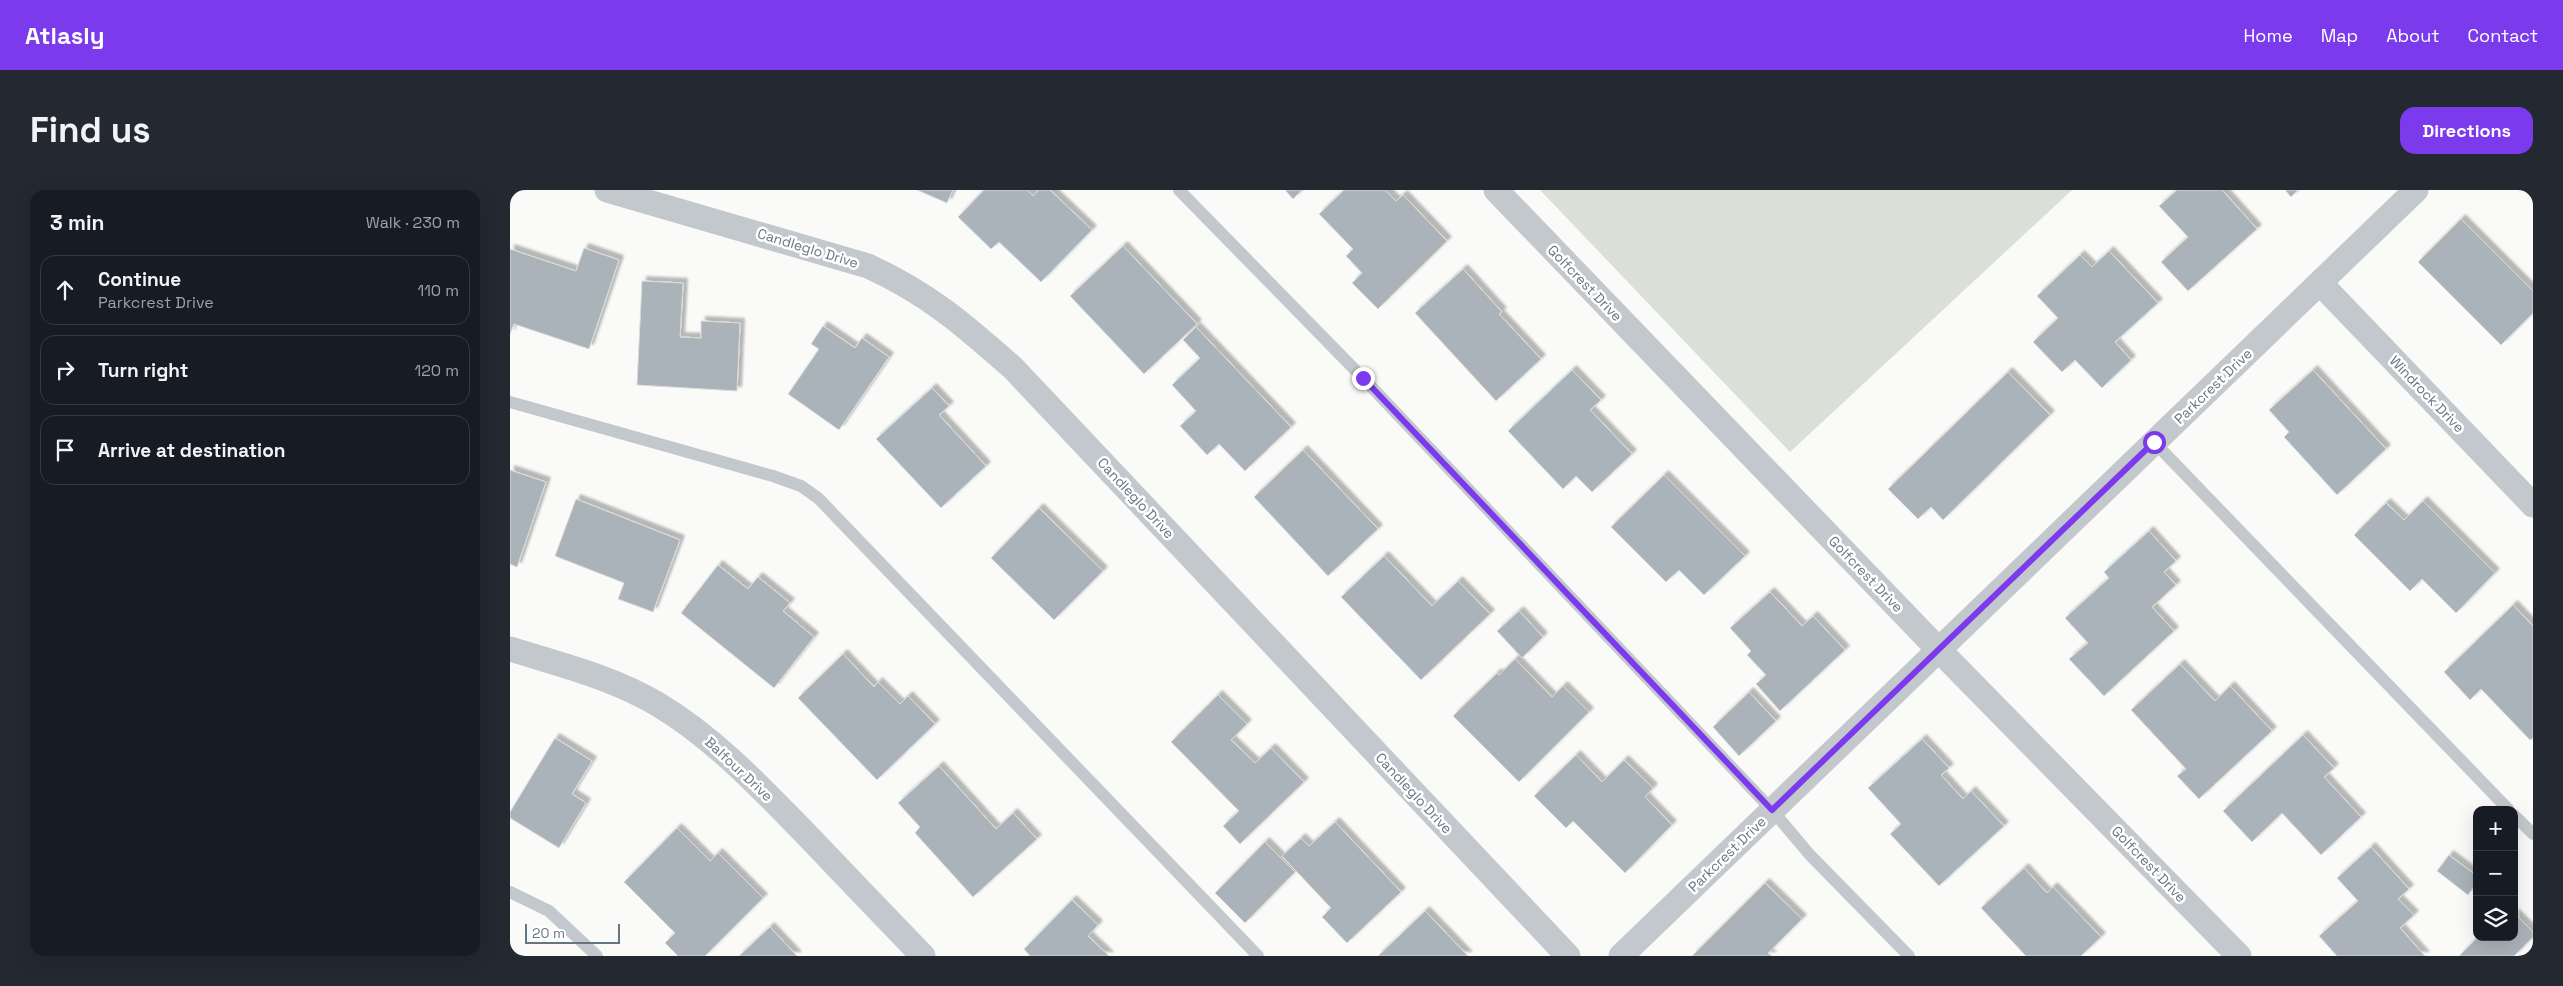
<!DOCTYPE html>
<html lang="en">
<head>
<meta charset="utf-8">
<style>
	:root { --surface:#171b24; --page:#242831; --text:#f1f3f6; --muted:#9ea1a6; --line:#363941; --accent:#7c3aed }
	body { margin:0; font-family:"Space Grotesk",sans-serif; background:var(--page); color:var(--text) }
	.controls { position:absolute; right:15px; bottom:15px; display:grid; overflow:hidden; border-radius:10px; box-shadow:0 5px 20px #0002 }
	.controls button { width:45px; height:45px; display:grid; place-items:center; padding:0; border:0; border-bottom:1px solid var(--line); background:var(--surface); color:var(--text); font:25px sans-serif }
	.scale { position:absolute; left:15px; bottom:12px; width:95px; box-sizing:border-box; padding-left:5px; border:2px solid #657683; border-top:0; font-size:14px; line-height:18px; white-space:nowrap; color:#657683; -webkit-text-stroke:4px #fff; paint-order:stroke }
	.stop { position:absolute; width:15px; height:15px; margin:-11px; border:4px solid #7c3aed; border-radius:50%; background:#fff }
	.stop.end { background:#7c3aed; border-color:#fff; box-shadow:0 1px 5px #0008 }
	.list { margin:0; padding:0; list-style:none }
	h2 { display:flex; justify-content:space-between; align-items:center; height:65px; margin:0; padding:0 20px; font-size:21px }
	h2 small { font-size:16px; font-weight:400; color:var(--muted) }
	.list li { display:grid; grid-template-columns:32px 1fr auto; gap:15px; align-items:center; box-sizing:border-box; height:70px; margin:0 10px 10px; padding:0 10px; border:1px solid var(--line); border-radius:15px }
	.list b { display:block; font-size:19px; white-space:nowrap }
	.list p { margin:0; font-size:16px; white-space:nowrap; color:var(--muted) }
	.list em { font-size:16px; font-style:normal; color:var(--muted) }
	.icon { flex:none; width:28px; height:28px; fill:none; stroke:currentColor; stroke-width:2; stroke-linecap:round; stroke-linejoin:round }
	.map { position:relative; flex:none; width:2023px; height:766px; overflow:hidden; border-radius:15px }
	header { display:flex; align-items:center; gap:30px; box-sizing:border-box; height:70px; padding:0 25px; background:var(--accent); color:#fff }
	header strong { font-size:24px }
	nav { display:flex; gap:28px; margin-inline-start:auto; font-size:18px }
	.intro { display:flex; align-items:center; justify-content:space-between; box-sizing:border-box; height:120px; padding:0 30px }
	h1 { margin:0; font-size:35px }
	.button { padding:12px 22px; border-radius:15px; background:var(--accent); color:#fff; font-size:18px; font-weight:700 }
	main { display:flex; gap:30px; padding:0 30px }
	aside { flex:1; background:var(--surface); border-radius:15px; box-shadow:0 5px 20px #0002 }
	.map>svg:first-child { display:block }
	.green { fill:#dadfd7 }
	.building { fill:#aab3b9; stroke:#dcdcda; filter:url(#shadow) }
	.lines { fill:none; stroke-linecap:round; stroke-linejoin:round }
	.lane { stroke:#c3c8cc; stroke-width:12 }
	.street { stroke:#c3c8cc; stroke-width:25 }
	.route { stroke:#7c3aed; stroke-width:6 }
	.labels { text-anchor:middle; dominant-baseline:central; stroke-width:5; stroke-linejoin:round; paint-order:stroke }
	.street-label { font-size:14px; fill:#657683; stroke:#fff }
</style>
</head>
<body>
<header>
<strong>Atlasly</strong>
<nav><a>Home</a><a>Map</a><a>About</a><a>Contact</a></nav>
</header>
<div class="intro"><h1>Find us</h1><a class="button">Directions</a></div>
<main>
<aside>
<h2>3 min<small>Walk · 230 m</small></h2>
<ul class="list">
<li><svg class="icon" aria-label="ahead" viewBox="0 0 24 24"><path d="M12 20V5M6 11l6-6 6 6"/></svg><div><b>Continue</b><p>Parkcrest Drive</p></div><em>110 m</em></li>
<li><svg class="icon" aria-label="right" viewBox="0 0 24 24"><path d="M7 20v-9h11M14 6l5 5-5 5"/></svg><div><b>Turn right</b></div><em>120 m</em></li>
<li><svg class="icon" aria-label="arrive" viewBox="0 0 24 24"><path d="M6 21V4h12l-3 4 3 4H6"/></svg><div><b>Arrive at destination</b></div></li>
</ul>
</aside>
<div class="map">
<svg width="2023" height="766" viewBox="0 0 2023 766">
	<defs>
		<filter id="shadow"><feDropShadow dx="4.5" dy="-4.5" stdDeviation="1" flood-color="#0004"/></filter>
	</defs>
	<rect width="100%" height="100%" fill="#fafaf8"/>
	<polygon class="green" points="1030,0 1562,0 1280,262"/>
	<g class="building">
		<polygon points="407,0 443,0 437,13"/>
		<polygon points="474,0 517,0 523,6 529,0 540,0 582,40 531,92 489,52 481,59 448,27"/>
		<polygon points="775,0 792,0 783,9"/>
		<polygon points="834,0 875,0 886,11 893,5 937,51 868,119 842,93 852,83 836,66 843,59 809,24"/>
		<polygon points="1667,0 1712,0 1747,39 1678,101 1651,72 1678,47 1649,16"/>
		<polygon points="1775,0 1788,0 1781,7"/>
		<polygon points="1951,29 2023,101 2023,123 1991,155 1908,72"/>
		<polygon points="613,56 687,134 634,184 560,106"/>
		<polygon points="74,58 109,70 79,159 4,134 0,144 0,59 66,81"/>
		<polygon points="1599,61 1648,113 1605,152 1621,170 1592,198 1565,170 1552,182 1523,152 1548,128 1527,106 1570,65 1582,77"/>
		<polygon points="953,79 992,122 989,124 1031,169 986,211 905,123"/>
		<polygon points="132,91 173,93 170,147 191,148 191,131 230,133 227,201 127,195"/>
		<polygon points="313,136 345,158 352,148 379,167 329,240 278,204 309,159 301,154"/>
		<polygon points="686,137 781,237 735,281 709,254 697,265 670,236 686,221 662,195 690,168 673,150"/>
		<polygon points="1062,180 1091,210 1080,220 1122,264 1082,302 1066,286 1053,299 998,241"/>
		<polygon points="1803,180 1876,259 1827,305 1774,247 1779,242 1759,220"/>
		<polygon points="1498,182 1540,225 1433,330 1421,317 1408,329 1378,299"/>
		<polygon points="422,198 439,216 429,225 476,276 431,318 366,249"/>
		<polygon points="793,260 868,339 818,386 744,307"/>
		<polygon points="0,280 36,292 7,377 0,374"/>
		<polygon points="1154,285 1235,366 1194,405 1169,380 1156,392 1101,337"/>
		<polygon points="66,309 170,350 143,422 108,409 114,393 45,366"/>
		<polygon points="1913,311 1985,383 1946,423 1912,389 1900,401 1844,345 1876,313 1894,330"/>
		<polygon points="529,318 593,381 544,430 481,368"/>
		<polygon points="1639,341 1666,371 1654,382 1666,395 1642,417 1664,441 1594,506 1559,469 1578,453 1555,428 1599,388 1594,382"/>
		<polygon points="874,366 922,416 948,391 980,424 911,490 831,407"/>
		<polygon points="208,375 238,399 248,387 280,413 273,421 304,447 264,498 171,423"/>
		<polygon points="1260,402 1292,436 1303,426 1335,460 1270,521 1246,494 1256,485 1237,465 1241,461 1220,438"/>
		<polygon points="2003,415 2023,436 2023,548 2020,550 1971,499 1960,510 1934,482"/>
		<polygon points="1009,421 1033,447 1012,468 987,441"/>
		<polygon points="333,464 364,497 368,492 390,514 398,506 425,534 367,590 288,508"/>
		<polygon points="1005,469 1042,507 1053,496 1079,522 1009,592 943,526 987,483 989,485"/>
		<polygon points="1670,474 1705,511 1720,496 1762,541 1689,609 1667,586 1676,579 1621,520"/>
		<polygon points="1239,502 1266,531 1229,566 1203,537"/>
		<polygon points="708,505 737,534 721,550 745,573 761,558 794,592 730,654 713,636 729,621 661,552"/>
		<polygon points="1793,545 1824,578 1814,587 1851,627 1811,665 1772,623 1742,652 1713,621"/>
		<polygon points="45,548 82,571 62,604 76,613 49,658 0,628 0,622"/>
		<polygon points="1412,549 1439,578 1431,585 1453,609 1461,601 1494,636 1429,696 1380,644 1391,634 1358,598"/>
		<polygon points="1066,565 1092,592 1114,570 1143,598 1135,607 1162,635 1115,683 1063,631 1056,638 1024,606"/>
		<polygon points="429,576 486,639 503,623 527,649 463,707 405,643 410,637 388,613"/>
		<polygon points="825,632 891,702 837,753 812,727 821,718 772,666 791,648 799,656"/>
		<polygon points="167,638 200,671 208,663 253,708 195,766 168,766 155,753 165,743 114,692"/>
		<polygon points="755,652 785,682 735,733 705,703"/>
		<polygon points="1861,657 1899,699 1888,709 1904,725 1890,738 1915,766 1827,766 1809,746 1848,711 1827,688"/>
		<polygon points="1939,665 1967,686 1967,693 1958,705 1927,681"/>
		<polygon points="1514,678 1537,703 1543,697 1591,747 1571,766 1516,766 1471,718"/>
		<polygon points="1255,693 1292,729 1258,763 1262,766 1182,766"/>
		<polygon points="562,710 588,735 578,746 599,766 520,766 514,759"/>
		<polygon points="915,721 958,766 868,766"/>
		<polygon points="2004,723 2023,742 2023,747 2004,766 1949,766 1968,747 2004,747"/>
		<polygon points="260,737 287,766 229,766"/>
	</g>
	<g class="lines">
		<g class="lane">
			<polyline points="669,0 853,188 1262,620 1300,665 1399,766"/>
			<polyline points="0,212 263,286 291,296 308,308 748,766"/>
			<polyline points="1644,252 1999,620"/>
			<polyline points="2004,625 2023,644"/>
			<polyline points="0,702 39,721 87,766"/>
		</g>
		<g class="street">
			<path d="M 97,0 L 358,76 C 419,104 453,134 503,178 L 1058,766"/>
			<polyline points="986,0 1428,459 1729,766"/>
			<polyline points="1810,93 2023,315"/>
			<path d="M 0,459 C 51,475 102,487 149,515 C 205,549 249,596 294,642 C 334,684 373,725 413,766"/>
			<polyline points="1111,766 1906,0"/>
		</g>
	</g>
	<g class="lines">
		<polyline class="route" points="853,188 1262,620 1644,252"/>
	</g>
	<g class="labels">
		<g class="street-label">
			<text transform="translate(298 58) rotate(17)">Candleglo Drive</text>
			<text transform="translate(1075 93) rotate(46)">Golfcrest Drive</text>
			<text transform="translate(1703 196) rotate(-44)">Parkcrest Drive</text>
			<text transform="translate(1917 204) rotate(46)">Windrock Drive</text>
			<text transform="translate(626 308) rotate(47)">Candleglo Drive</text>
			<text transform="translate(1356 384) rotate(46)">Golfcrest Drive</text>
			<text transform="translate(229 579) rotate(43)">Balfour Drive</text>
			<text transform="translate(904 603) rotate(47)">Candleglo Drive</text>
			<text transform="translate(1217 664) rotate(-44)">Parkcrest Drive</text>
			<text transform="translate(1639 674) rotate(46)">Golfcrest Drive</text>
		</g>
	</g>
</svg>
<div class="controls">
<button>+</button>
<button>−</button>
<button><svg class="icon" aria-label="layers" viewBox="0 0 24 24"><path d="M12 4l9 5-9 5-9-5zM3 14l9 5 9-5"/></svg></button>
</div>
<div class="scale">20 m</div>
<div class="stop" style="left:1644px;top:252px"></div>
<div class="stop end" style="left:853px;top:188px"></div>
</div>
</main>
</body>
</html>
